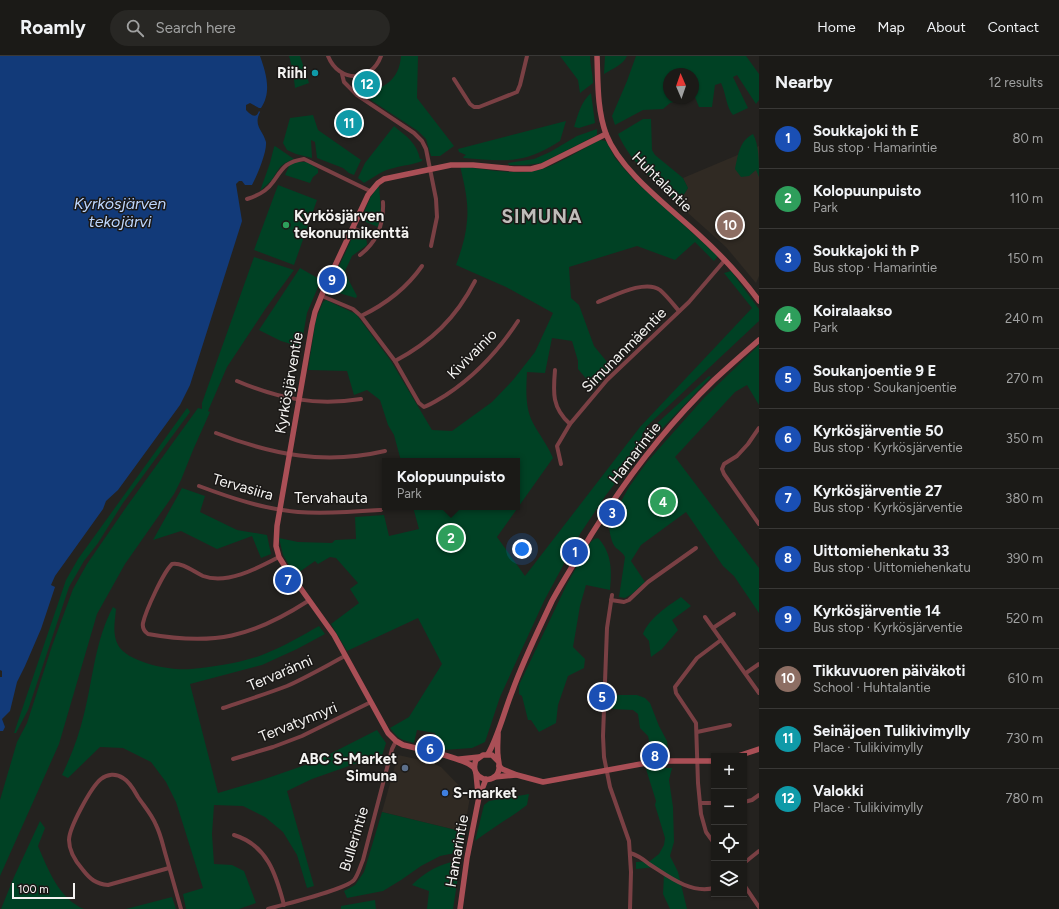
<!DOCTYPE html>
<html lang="en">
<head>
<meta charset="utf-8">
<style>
	:root { --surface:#1b1a17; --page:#282724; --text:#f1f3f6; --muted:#a0a1a1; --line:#393836; --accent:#7c3aed }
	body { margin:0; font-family:Figtree,sans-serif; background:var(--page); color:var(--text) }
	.controls { position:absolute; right:12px; bottom:12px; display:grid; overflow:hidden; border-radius:0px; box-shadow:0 1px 3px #0004 }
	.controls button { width:36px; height:36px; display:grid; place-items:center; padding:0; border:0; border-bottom:1px solid var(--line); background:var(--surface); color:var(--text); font:20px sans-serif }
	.compass { position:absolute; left:663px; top:12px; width:36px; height:36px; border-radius:50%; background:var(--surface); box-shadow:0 1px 3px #0004; rotate:358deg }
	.scale { position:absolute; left:12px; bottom:10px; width:63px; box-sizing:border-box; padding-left:4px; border:2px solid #f4f3f1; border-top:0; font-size:11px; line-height:14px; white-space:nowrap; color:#f4f3f1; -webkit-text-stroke:3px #1a1816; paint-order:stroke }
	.you { position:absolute; left:522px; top:493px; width:14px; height:14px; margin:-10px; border:3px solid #fff; border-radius:50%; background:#1a73e8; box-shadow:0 0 0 6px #1a73e833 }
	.badge { display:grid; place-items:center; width:26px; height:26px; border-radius:50%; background:var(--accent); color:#fff; font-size:13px; font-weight:700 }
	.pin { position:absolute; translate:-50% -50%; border:2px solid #fff; box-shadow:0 1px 4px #0006 }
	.popup { position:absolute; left:382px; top:402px; width:138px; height:52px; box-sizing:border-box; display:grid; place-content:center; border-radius:0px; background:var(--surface); filter:drop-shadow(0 1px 3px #0005); font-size:13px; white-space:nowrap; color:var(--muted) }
	.popup b { font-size:15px; color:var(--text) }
	.popup::after { content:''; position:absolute; left:50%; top:100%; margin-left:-8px; border:8px solid transparent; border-top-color:var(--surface) }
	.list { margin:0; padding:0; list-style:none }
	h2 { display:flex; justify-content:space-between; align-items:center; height:52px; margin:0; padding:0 16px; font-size:17px }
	h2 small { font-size:13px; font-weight:400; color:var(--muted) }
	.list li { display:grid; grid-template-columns:26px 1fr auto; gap:12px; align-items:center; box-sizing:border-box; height:60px; padding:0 16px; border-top:1px solid var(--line) }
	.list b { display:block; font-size:15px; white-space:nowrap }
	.list p { margin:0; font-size:13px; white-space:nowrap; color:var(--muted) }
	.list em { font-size:13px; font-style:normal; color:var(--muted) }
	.icon { flex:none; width:22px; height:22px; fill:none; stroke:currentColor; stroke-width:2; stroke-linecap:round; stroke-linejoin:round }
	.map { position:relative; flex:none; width:759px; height:853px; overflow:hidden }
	header { display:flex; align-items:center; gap:24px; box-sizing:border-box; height:56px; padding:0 20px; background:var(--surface); border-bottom:1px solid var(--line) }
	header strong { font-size:19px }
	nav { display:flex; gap:22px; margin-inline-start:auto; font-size:14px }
	.search { width:280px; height:36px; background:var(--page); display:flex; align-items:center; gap:10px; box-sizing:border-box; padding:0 14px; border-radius:22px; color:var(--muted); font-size:15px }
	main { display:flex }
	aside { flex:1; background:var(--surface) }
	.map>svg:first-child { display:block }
	.built { fill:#302a23 }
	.green { fill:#004124 }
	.water { fill:#123a79 }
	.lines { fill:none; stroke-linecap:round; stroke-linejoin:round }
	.street { stroke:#7a4044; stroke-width:4 }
	.secondary { stroke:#aa4f56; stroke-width:5.5 }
	.culture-dot { fill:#0f9aa8; stroke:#1a1816; stroke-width:1.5 }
	.leisure-dot { fill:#2e9e5b; stroke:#1a1816; stroke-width:1.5 }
	.service-dot { fill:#5c6f8a; stroke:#1a1816; stroke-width:1.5 }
	.shop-dot { fill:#3f7fe0; stroke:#1a1816; stroke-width:1.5 }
	.labels { text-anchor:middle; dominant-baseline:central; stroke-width:3; stroke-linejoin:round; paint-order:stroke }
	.poi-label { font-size:15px; font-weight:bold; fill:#f4f3f1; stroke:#1a1816; text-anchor:end }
	.street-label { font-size:15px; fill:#f4f3f1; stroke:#1a1816 }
	.water-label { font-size:16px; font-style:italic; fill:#bfd7fd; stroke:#1a1816 }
	.district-label { font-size:19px; font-weight:bold; letter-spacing:1px; fill:#c0bdba; stroke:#1a1816 }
</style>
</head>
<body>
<header>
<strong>Roamly</strong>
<div class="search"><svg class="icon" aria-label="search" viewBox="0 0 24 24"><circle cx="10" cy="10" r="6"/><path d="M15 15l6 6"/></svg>Search here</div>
<nav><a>Home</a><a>Map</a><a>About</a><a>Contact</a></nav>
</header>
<main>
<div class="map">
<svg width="759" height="853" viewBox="0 0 759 853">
	<rect width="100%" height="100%" fill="#24221f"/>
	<g class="built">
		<polygon points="759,90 759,220 756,227 726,191 678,148 688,132 683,122"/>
		<polygon points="398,699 430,706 441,711 470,741 464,776 382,756"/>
	</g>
	<g class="green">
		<polygon points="289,0 300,0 309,27 295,32 293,15"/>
		<path d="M 401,0 L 418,0 L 417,42 L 454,90 L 440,100 L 431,100 L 426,83 L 418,75 L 363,39 C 384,31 399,25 401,0 Z"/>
		<path d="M 560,0 L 590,0 C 590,9 593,18 593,27 L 580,37 L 578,24 Z"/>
		<path d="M 605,0 L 627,0 C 623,9 612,13 604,18 Z"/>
		<path d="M 636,0 L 746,0 L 759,18 L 759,44 L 756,48 L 737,19 L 733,21 L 748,52 L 733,59 C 726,51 726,37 721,27 L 715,29 L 712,51 L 699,51 L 695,41 L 693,41 L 693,18 L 669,18 L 669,42 L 689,42 L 670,47 L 663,53 L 643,54 L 615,69 L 612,60 L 627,25 Z"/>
		<path d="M 591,37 L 595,67 L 579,72 L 574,71 C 578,58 581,46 591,37 Z"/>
		<polygon points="313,59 318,74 361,104 354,119 349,117 343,112 317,102 315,86 311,84 312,102 296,98 287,94 283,87 290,62"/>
		<path d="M 643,63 L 651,63 L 652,94 L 655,99 L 683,122 L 688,132 L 678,148 C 655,126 631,107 618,78 Z"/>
		<path d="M 566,65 L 560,85 C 547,93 533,101 517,103 C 500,106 482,103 464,102 L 463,101 L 466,99 L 459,96 L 458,93 Z"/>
		<path d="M 394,70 C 406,80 417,87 420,103 L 422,103 L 422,105 C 413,109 403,109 394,112 C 383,114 374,121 364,127 L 358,122 L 365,107 Z"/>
		<polygon points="597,73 597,79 542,107 525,109 509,109 508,107 534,103 550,96 577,80"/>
		<path d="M 753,78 C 759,88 759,107 759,121 L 756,114 L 749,120 L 741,121 L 735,113 C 738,100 739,85 753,78 Z"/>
		<path d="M 600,84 L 606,85 L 615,102 L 634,124 L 718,200 L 714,205 L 695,186 L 675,204 L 637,190 L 569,211 L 571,242 L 579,249 L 594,290 L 612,312 L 594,332 L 578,313 L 578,305 L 572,285 L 552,282 L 545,317 L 527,316 C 526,333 525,352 533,367 C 540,380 547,388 553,402 L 497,481 L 525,520 L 640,371 L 752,252 L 724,217 L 731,215 L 759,253 L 759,265 L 647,370 L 642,379 L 644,390 L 606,439 L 580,478 L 544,545 L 500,641 L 485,686 L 472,692 L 443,694 L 433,690 L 432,687 L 436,682 L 435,677 L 417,674 L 414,687 C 400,683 399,684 390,672 L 409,661 L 442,608 L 418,562 L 347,595 L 331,568 L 359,547 L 350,533 L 358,527 L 336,502 L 330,501 L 318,508 L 315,505 L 295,519 L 283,499 L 279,482 L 298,486 L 332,487 L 335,484 L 356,483 L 355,461 L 384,459 L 389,480 L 419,473 L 413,451 L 517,451 L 517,405 L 401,405 L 394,379 L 388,369 L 380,344 L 367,334 L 354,339 L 347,315 L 308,314 L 316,263 L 323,246 L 326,244 L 356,258 L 391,305 L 432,374 L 452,375 L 492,346 L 513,324 L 535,296 L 553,257 L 506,231 L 456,209 C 461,195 466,180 467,165 C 469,146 464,127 460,110 C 485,113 521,121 545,112 C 564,105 582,93 600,84 Z"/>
		<polygon points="275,90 294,103 285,107 280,111 271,125 260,135 270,107 274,91"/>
		<polygon points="296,106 307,106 318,113 318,117 313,121 310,127 285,119 290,108"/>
		<polygon points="278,129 317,144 294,209 254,194"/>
		<polygon points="379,129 381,157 378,171 361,164 370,142"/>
		<path d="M 357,176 C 364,179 367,181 367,189 L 352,200 L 345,215 L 348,223 L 357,240 L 356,242 L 339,237 L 335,229 L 333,223 L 354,178 Z"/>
		<polygon points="254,201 294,214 266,252 227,311 208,355 210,356 193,394 181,424 174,438 125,508 97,558 59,688 0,820 0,744 17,686 27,667 52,590 73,533 87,508 127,450 198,352 202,353 202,347"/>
		<polygon points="300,212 321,224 307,257 301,291 281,285 259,274"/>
		<path d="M 759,289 L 759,349 L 747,329 L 735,336 L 675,401 L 759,512 L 759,557 L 734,520 L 723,510 L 686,456 L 641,489 L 631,505 L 645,526 L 632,538 L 625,542 L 619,541 L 625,501 C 623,497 620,495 616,492 C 611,487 609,474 609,467 L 629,431 L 647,406 L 704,342 Z"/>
		<polygon points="709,320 711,321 654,381 649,379 653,371"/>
		<polygon points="187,352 189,354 190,356 123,447 98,487 84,505 69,531 28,654 16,677 14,677 66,524 78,503"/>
		<polygon points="182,432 205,440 200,456 237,474 267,479 271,498 261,502 252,480 217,493 181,475 153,484"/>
		<path d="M 598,482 C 612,497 612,515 610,534 L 586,529 L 580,550 L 573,591 L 585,603 L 584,612 L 568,620 L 558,649 L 556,667 L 539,676 L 531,664 L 528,664 L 522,640 L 519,638 L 519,629 L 566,530 L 589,488 L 594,483 Z"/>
		<path d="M 681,541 L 691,550 L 672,564 L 678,574 L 662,593 L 651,601 L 649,585 L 643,578 C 649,562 668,550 681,541 Z"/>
		<path d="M 113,551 L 116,553 C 115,565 112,578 118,589 C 128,607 172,615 191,613 C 214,611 240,607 262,599 C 283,591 301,580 319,570 L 325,578 L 297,593 L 262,609 L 190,628 L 218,737 L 262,724 L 314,706 L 377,674 L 386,687 L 380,706 L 372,705 L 363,705 L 312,723 L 287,735 L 314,830 L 307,832 L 297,799 L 283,776 L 265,761 L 243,750 L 214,749 L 212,778 L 214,808 L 232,809 L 244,815 L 256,847 L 239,853 L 186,853 L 183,838 L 203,832 L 176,746 L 166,726 L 151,706 L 123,692 L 100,691 L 68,722 L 62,719 C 71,700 79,680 84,658 C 93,623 95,584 113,551 Z"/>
		<polygon points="612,639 637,639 645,642 650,647 659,670 667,685 669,701 653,702 648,680 640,672 638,658 633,654 612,653"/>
		<polygon points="659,712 672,712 669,724 673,751 674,786 670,800 678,816 687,853 670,853 663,838 664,819 656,811 636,813 636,806 650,805 659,798 664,789 665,782 655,749 656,745 646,713"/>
		<path d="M 529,738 L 527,749 C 510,762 492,772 475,785 L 484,749 L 489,745 Z"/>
		<polygon points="382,756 464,776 460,796 440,800 421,810 401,824 383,835 347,842 344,835 355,829 364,816"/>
		<path d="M 40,765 L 45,772 L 38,790 C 48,813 59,843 84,853 L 1,853 L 14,821 Z"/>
		<path d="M 457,805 L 460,808 L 453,853 L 427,853 L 429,835 L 412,829 C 425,816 439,808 457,805 Z"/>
		<polygon points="172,841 176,853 126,853"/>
		<polygon points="375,844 376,853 341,853 341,850"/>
	</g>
	<path class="water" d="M 0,0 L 260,0 C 266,17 272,36 261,52 L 259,52 L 250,47 L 246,49 L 246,54 C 250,58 256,64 259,55 L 260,56 C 253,70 263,74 266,86 C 267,96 257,120 252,129 L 245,129 L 242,125 L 239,125 L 236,128 L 242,165 L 190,329 L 180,349 L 118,434 L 106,445 L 103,453 L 55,520 L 51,529 L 55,531 L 41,573 L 25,610 L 17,626 L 10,655 L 2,663 L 5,671 L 3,675 L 0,675 L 0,621 L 2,621 L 2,615 L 0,614 Z"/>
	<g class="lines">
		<g class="street">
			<path d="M 328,0 C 339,27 371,27 381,0"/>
			<polyline points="342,18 344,26 357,39 414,77 422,85 426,93 436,143 437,161 431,190"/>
			<polyline points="454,23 470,48 474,51 479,51 517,36 520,29 527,0"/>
			<path d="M 247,143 C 257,140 267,135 273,126 C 283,112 285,106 304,103 L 370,135"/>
			<polyline points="353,172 375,182"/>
			<path d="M 360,199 C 377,186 384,167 383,146"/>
			<path d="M 322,240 L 353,253 L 361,260 L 395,305 L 419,347 L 424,351 C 432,348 439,343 446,339 C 475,320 499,294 518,265"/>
			<path d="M 598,246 C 614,240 645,223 660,234 C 667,240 673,248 679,255"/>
			<path d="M 361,260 C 386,248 406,233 422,210"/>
			<path d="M 395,305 C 431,286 456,262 475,225"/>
			<path d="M 555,314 C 553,337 552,352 570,368"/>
			<path d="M 237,325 C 279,343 316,350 361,343"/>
			<polyline points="759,372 748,388 737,400 724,408 722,413 724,418 759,468"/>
			<path d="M 216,377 C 273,399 325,409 385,395"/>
			<polyline points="561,408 557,390 570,368 607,324 689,246 725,204"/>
			<path d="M 199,430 C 231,442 264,453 298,456 C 326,458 353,456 381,454"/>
			<path d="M 279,501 C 258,512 227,529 203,520 C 194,516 182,506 172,508 C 163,517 146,554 143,567 C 142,572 144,575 148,578 C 214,590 252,581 308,545"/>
			<polyline points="612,539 607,572 603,680 604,701 610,731 629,785 631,816 630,853"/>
			<polyline points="611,544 624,546 629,544 648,526 696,492"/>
			<polyline points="705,561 759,637"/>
			<polyline points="713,572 734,558"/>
			<polyline points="746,617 759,608"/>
			<path d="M 223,652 C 244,645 266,638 287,630 C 307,621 326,610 345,600"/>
			<polyline points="697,676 730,669"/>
			<polyline points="233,703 273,691 302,680 371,646"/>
			<polyline points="744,746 752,744 759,739"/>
			<polyline points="700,747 714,747"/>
			<path d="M 234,779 C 267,789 276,818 284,849"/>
			<polyline points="714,787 706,776 701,758 698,727 696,667 676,637 675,631 697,602 721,584"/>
			<path d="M 630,797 C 638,799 643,803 649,808 C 668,820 690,838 714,832"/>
			<polyline points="744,807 759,795"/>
			<path d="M 169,812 L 108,829 C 96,828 90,823 83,814 C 76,806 69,795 69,784 C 69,772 91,731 101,723 C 107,718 116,717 123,722 C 130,726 134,734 138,741 C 144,750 152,759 156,769 C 161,779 163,790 166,800 C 171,818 176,835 181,853"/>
			<polyline points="744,829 759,851"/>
			<path d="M 268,853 C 284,848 345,834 354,824 C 358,819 360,811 363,804 L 392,693 L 396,685"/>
		</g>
		<g class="secondary">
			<path d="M 597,0 C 598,26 597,53 606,78 C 621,116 668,150 698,178 C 720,198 741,220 759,245"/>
			<path d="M 498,678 C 498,685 497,693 498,700 C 498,704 500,709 499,713 C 496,731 468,724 476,704 L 483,699 L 492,699 L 498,705"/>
			<path d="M 488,698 C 498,681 504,656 512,636 C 523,605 538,575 552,545 C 559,532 567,519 575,506 C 613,440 659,377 714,324 C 729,310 744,297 759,284"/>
			<polyline points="738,700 759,693"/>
			<polyline points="460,703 479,701"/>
			<polyline points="499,710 502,713 517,719 543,726 657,705 714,705"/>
			<path d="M 474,712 C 467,702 417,693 403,689 L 396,685 L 388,677 L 334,579 L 284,509 L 279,501 L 276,490 L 277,470 L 312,269 L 315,256 L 325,231 L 368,139 L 378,127 L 384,123 L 451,109 L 473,109 L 514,113 L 531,113 L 542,110 L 606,78"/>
			<polyline points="476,717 478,738"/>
			<polyline points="494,721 516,719"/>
			<polyline points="460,853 467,802 479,741 486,723"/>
		</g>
	</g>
	<circle class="culture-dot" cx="315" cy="17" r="4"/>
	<circle class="leisure-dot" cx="286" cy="169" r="4"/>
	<circle class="service-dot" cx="405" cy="712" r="4"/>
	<circle class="shop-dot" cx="445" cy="737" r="4"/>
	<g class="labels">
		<g class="poi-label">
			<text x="307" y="17">Riihi</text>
			<text x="294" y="160" text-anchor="start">Kyrkösjärven<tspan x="294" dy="17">tekonurmikenttä</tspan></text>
			<text x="397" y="703">ABC S-Market<tspan x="397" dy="17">Simuna</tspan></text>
			<text x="453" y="737" text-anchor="start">S-market</text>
		</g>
		<g class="street-label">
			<text transform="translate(662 126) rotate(45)">Huhtalantie</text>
			<text transform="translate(624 294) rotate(-45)">Simunanmäentie</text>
			<text transform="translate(472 298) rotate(-45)">Kivivainio</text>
			<text transform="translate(289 327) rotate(-80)">Kyrkösjärventie</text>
			<text transform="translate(635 397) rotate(-52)">Hamarintie</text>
			<text transform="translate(243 431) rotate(16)">Tervasiira</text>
			<text x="331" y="442">Tervahauta</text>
			<text transform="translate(280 617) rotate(-23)">Tervaränni</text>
			<text transform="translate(298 666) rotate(-22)">Tervatynnyri</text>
			<text transform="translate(354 783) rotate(-73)">Bullerintie</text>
			<text transform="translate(457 795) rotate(-80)">Hamarintie</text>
		</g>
		<g class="water-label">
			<text x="120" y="147">Kyrkösjärven<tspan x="120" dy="18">tekojärvi</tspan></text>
		</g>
		<g class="district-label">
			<text x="542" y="160">SIMUNA</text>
		</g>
	</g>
</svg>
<div class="controls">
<button>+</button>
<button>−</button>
<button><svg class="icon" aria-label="locate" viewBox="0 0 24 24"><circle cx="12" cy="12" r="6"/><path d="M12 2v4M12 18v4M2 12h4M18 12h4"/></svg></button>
<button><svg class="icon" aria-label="layers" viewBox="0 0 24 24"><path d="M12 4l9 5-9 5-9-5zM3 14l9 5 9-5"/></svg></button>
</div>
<svg class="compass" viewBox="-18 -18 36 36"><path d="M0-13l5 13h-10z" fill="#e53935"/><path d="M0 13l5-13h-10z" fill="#a0a1a1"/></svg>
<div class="scale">100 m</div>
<div class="you"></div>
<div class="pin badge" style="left:575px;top:496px;background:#1a4fb4">1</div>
<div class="pin badge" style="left:451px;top:482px;background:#2e9e5b">2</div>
<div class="popup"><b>Kolopuunpuisto</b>Park</div>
<div class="pin badge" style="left:612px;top:457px;background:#1a4fb4">3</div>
<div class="pin badge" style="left:663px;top:446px;background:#2e9e5b">4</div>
<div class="pin badge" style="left:602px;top:641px;background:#1a4fb4">5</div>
<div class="pin badge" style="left:430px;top:693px;background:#1a4fb4">6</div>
<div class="pin badge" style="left:288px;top:524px;background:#1a4fb4">7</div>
<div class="pin badge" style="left:655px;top:700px;background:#1a4fb4">8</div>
<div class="pin badge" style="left:332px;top:224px;background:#1a4fb4">9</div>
<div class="pin badge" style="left:730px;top:169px;background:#8d6e63">10</div>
<div class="pin badge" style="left:349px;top:67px;background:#0f9aa8">11</div>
<div class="pin badge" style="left:367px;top:28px;background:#0f9aa8">12</div>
</div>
<aside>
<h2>Nearby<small>12 results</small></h2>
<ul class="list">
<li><span class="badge" style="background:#1a4fb4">1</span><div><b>Soukkajoki th E</b><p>Bus stop · Hamarintie</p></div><em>80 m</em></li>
<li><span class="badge" style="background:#2e9e5b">2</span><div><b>Kolopuunpuisto</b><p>Park</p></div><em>110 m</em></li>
<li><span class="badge" style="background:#1a4fb4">3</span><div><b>Soukkajoki th P</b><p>Bus stop · Hamarintie</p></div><em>150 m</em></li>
<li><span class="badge" style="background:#2e9e5b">4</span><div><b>Koiralaakso</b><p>Park</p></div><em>240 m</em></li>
<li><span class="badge" style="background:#1a4fb4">5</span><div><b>Soukanjoentie 9 E</b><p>Bus stop · Soukanjoentie</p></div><em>270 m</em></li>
<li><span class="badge" style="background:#1a4fb4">6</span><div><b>Kyrkösjärventie 50</b><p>Bus stop · Kyrkösjärventie</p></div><em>350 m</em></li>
<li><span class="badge" style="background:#1a4fb4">7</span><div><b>Kyrkösjärventie 27</b><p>Bus stop · Kyrkösjärventie</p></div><em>380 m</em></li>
<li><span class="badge" style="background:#1a4fb4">8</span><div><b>Uittomiehenkatu 33</b><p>Bus stop · Uittomiehenkatu</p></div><em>390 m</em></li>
<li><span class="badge" style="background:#1a4fb4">9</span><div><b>Kyrkösjärventie 14</b><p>Bus stop · Kyrkösjärventie</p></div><em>520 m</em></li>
<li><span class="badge" style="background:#8d6e63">10</span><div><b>Tikkuvuoren päiväkoti</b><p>School · Huhtalantie</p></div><em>610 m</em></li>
<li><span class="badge" style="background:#0f9aa8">11</span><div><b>Seinäjoen Tulikivimylly</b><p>Place · Tulikivimylly</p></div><em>730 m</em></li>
<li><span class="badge" style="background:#0f9aa8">12</span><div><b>Valokki</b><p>Place · Tulikivimylly</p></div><em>780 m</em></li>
</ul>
</aside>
</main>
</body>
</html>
